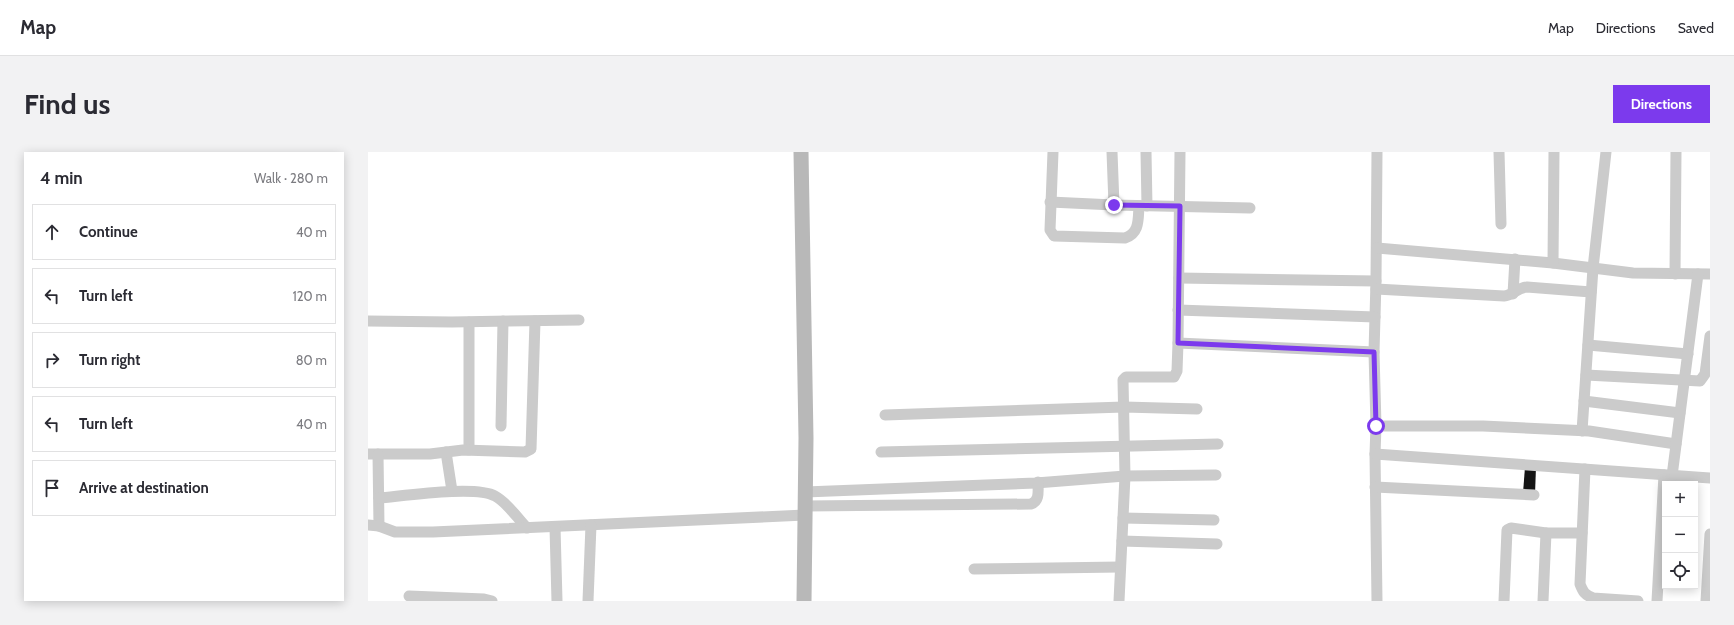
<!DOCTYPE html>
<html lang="en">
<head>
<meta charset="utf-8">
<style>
	:root { --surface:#fff; --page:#f2f2f3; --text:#2b2b33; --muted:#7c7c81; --line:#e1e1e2; --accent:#7c3aed }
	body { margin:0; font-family:Cabin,sans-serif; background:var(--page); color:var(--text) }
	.controls { position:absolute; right:12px; bottom:12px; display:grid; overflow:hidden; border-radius:0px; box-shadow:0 2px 10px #0003 }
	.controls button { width:36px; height:36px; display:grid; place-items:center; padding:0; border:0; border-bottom:1px solid var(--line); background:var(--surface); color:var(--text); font:20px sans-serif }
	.stop { position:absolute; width:12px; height:12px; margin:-9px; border:3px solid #7c3aed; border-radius:50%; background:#fff }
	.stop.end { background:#7c3aed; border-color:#fff; box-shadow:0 1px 4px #0008 }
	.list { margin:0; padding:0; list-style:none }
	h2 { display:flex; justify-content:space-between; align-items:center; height:52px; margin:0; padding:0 16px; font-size:17px }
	h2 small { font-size:13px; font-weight:400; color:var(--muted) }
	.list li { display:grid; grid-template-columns:26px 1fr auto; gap:12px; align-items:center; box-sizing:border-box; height:56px; margin:0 8px 8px; padding:0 8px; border:1px solid var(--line); border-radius:0px }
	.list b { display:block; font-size:15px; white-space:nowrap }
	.list em { font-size:13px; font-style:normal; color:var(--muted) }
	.icon { flex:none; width:22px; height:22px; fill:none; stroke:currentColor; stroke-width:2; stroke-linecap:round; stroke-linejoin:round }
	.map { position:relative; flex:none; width:1342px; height:449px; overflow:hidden; border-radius:0px }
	header { display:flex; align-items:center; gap:24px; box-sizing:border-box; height:56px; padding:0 20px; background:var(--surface); border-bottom:1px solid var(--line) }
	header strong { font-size:19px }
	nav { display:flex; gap:22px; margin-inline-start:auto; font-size:14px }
	.intro { display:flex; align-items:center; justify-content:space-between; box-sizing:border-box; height:96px; padding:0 24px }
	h1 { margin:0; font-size:28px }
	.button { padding:10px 18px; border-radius:0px; background:var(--accent); color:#fff; font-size:14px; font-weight:700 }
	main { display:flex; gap:24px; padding:0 24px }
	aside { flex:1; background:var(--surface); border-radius:0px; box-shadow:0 2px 10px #0003 }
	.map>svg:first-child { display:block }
	.building { fill:#151515 }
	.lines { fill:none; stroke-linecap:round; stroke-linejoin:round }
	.street { stroke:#cbcbcb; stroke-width:11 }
	.secondary { stroke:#b8b8b8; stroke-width:15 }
	.route { stroke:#7c3aed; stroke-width:5 }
</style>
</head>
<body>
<header>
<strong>Map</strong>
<nav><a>Map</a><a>Directions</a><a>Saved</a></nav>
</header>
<div class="intro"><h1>Find us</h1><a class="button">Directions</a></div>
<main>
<aside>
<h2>4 min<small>Walk · 280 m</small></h2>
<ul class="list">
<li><svg class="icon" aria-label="ahead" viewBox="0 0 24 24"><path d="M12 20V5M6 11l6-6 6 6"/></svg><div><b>Continue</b></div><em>40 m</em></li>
<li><svg class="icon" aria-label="left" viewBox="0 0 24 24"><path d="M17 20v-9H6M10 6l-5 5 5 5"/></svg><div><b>Turn left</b></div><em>120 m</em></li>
<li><svg class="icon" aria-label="right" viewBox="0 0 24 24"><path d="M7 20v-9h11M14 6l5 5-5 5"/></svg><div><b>Turn right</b></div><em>80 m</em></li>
<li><svg class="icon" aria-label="left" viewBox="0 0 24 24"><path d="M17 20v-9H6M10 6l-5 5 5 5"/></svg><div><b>Turn left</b></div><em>40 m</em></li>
<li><svg class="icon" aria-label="arrive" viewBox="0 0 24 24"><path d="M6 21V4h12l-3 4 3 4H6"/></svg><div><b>Arrive at destination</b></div></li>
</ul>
</aside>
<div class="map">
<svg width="1342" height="449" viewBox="0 0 1342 449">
	<rect width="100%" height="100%" fill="#fff"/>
	<polygon class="building" points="1157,315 1168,315 1167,342 1155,341"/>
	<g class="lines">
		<g class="street">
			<path d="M 685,0 L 682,78 L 686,84 L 757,86 C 772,81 770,67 771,54"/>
			<polyline points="744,0 746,53"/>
			<polyline points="778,0 779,54"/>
			<polyline points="812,0 810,191 1006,200"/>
			<polyline points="1009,0 1008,129 1006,200 1008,274 1007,302 1009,449"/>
			<polyline points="1131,0 1133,72"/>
			<polyline points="682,50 746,53 882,56"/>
			<polyline points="1009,96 1185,111 1265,121 1342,122"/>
			<polyline points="1185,111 1186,0"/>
			<polyline points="1307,122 1308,0"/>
			<polyline points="811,126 1008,129"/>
			<path d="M 1008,137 L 1136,144 C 1145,143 1149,136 1159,135 L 1223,140"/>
			<polyline points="1145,142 1147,107"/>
			<polyline points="810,158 1007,165"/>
			<polyline points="0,169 84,170 211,168"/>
			<polyline points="101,170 101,298"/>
			<polyline points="1220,193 1320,202"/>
			<polyline points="1218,223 1332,229 1337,222 1342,184"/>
			<polyline points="1216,249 1312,261"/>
			<polyline points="517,263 756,255 829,257"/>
			<polyline points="133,274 135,169"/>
			<polyline points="1008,274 1115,274 1221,279 1308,292"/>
			<polyline points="1214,279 1225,116 1238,0"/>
			<polyline points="78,300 84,339"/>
			<polyline points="513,300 850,292"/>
			<polyline points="0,302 62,302 95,298 157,300 163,297 167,169"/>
			<polyline points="10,302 11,374"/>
			<polyline points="1007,302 1342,326"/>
			<path d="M 1217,317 L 1212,432 C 1215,440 1217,443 1225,446 L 1270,449"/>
			<polyline points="1304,324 1330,122"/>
			<polyline points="1007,335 1166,343"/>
			<polyline points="437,340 668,331 757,324 848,323"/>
			<path d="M 11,346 C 35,344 108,333 127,344 C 140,351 149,366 159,376"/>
			<path d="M 437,354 L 663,352 C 672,349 670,339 670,330"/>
			<polyline points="755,366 846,368"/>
			<polyline points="0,373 11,374 27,380 65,380 437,363"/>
			<polyline points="187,375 189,449"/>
			<polyline points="754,389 849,392"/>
			<polyline points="606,417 752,415"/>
			<polyline points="41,444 116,447 124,449"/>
			<polyline points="220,449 223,373"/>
			<polyline points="751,449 757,324 755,228 758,225 806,225 809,219 810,191"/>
			<polyline points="1136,449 1139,378 1143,376 1178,381"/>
			<polyline points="1175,449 1178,381 1214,381"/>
			<polyline points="1289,449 1296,323"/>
			<polyline points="1338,449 1342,382"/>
		</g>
		<polyline class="secondary" points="433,0 438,286 436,449"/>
	</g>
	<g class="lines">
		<polyline class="route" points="746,53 812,54 810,191 1006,200 1008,274"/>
	</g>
</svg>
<div class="controls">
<button>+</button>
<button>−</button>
<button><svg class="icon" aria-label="locate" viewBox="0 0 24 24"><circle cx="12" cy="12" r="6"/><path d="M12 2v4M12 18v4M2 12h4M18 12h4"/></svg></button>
</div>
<div class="stop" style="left:1008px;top:274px"></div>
<div class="stop end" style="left:746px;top:53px"></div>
</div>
</main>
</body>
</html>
